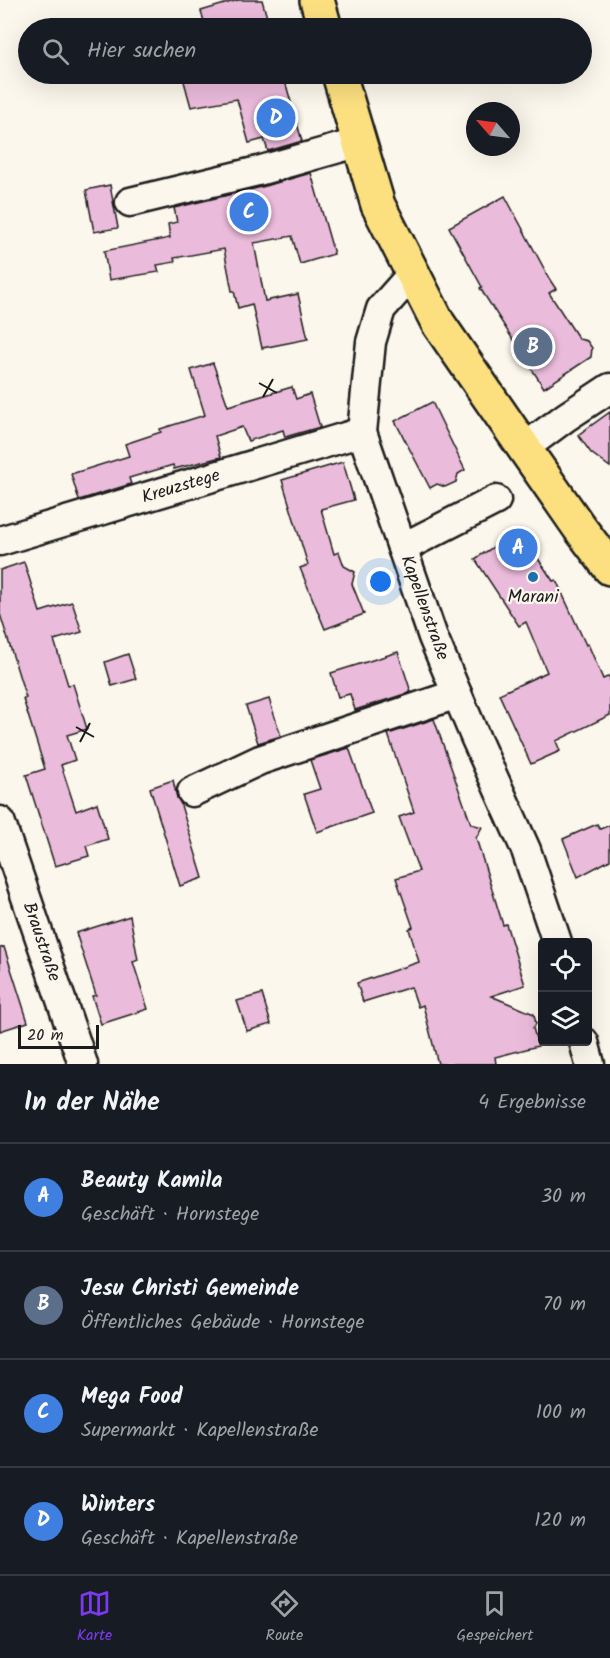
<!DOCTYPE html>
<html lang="de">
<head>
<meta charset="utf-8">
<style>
	:root { --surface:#171b24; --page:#242831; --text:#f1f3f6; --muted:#9ea1a6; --line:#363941; --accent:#7c3aed }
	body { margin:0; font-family:Kalam,sans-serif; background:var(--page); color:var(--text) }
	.controls { position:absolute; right:18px; bottom:18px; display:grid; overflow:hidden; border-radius:6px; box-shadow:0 6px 24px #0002 }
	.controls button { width:54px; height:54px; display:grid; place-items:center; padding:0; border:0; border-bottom:2px solid var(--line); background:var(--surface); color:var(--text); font:30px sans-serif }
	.compass { position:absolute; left:466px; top:102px; width:54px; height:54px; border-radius:50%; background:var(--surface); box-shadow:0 6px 24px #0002; rotate:298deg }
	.scale { position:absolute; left:18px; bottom:15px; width:81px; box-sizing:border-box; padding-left:6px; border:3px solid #1c1c1c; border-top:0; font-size:16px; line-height:21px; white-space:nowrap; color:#1c1c1c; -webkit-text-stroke:4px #fbf7ec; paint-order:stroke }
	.you { position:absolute; left:381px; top:582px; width:21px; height:21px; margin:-15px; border:4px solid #fff; border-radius:50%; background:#1a73e8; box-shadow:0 0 0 9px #1a73e833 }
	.badge { display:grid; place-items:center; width:39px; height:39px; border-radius:50%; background:var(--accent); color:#fff; font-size:20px; font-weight:700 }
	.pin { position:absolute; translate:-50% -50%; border:3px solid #fff; box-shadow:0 2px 6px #0006 }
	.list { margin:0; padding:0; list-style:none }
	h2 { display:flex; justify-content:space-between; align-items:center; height:78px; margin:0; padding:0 24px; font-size:26px }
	h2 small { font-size:20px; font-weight:400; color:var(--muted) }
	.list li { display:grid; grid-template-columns:39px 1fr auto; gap:18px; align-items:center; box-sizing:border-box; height:108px; padding:0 24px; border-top:2px solid var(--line) }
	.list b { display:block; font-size:22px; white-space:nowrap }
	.list p { margin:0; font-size:20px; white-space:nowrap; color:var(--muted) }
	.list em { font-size:20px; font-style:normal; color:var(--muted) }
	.icon { flex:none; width:33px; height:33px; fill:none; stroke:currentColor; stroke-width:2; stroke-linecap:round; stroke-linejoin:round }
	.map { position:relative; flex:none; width:610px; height:1064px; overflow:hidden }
	.search { position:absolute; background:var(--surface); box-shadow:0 6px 24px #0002; left:18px; right:18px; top:18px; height:66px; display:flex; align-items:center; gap:15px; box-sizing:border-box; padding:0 21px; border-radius:33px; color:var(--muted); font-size:22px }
	.sheet { height:510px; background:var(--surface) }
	nav { display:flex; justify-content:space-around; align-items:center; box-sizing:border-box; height:84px; border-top:2px solid var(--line); background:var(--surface); font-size:16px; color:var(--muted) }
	nav a { display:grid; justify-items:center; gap:3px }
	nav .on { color:var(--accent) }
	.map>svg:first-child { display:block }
	.building { fill:#ebbbdb; stroke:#1c1c1c; stroke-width:1.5 }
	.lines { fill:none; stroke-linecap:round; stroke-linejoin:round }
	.minor-casing { stroke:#1c1c1c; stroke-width:33 }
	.major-casing { stroke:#1c1c1c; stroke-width:38 }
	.minor { stroke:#fbf7ec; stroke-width:28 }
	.major { stroke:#fce080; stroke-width:33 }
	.ticks { fill:none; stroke:#1c1c1c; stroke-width:2 }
	.poi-dot { fill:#1f6fb2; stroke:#fbf7ec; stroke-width:2 }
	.labels { text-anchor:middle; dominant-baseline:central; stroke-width:4.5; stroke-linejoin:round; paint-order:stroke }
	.street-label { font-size:18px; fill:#1c1c1c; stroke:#fbf7ec }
	.poi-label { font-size:18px; fill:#1c1c1c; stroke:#fbf7ec }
</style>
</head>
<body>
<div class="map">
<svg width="610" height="1064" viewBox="0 0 610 1064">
	<rect width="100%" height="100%" fill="#fbf7ec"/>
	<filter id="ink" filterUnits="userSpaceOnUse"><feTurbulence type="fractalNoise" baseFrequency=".0167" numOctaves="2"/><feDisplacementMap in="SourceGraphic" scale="12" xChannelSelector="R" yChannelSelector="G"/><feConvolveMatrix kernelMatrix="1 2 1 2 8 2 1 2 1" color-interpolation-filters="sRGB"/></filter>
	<g filter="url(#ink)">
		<g class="building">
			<polygon points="238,0 262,0 270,28 206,28 201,11"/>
			<polygon points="182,74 283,74 302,141 268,151 264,139 249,143 237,99 191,107"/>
			<polygon points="311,173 334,254 300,264 292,236 254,243 265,301 298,294 308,339 262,348 252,304 238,308 234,291 232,291 224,249 174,258 175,262 157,265 159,272 109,280 104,251 170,238 168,224 177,222 174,208 262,187"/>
			<polygon points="110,185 118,228 94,232 86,190"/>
			<polygon points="505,196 547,274 546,274 556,289 549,293 579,339 587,341 592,348 591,357 544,388 480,288 482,287 449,227"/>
			<polygon points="213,363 228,406 292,387 296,399 310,394 320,427 285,437 283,430 248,441 242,427 215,436 221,457 174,469 173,465 129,478 131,484 79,500 71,474 129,456 125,444 161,432 160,429 205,415 191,370"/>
			<polygon points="432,402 465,470 458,474 456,482 445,487 437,484 430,488 395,421"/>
			<polygon points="610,412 610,467 591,453 578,435"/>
			<polygon points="343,462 354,500 321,509 334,554 339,552 344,566 355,572 352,584 364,614 325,629 300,568 308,565 282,480"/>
			<polygon points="519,530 553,581 556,580 586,645 588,644 603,679 610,676 610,715 556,741 560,751 531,764 499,694 547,672 526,622 519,626 475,559"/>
			<polygon points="24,562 40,612 72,602 82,632 54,640 68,685 73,684 87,729 67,735 75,760 61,765 76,811 97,803 108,839 86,846 89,856 55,866 26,775 45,769 23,699 26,698 0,614 0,570"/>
			<polygon points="398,652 411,692 355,710 350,694 338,697 331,673"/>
			<polygon points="128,654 136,679 112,686 105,662"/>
			<polygon points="269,699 281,736 258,743 246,706"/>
			<polygon points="434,719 471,824 482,827 476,838 503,925 506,924 525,985 491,996 534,1014 536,1024 533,1028 538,1046 495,1057 496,1064 438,1064 423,1005 418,1007 411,987 363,1002 357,983 419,962 409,929 413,927 396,878 419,871 399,817 414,812 388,734"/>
			<polygon points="349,748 372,813 317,832 304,794 320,789 310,760"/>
			<polygon points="173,780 177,798 180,802 203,878 180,886 150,788"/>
			<polygon points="597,824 600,829 610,825 610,860 578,877 563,839"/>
			<polygon points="130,916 138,960 133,962 148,1009 101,1024 92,996 96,995 76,933"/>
			<polygon points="4,947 28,1022 0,1031 0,948"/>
			<polygon points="262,994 271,1024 247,1031 237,1001"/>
		</g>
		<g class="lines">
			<defs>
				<g id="minor">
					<polyline points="130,202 258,171 360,142"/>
					<polyline points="413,273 381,309 371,342 362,432 433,637 476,739 526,850 557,942"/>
					<polyline points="524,448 566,417 610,388"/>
					<polyline points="0,541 362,432"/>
					<polyline points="402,548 496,500"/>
					<polyline points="192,792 260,760 457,694"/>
					<polyline points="0,821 83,1064"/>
					<polyline points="584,1042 590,1064"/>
				</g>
				<g id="major">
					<polyline points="317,0 325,28"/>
					<polyline points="339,74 378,205 438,323 524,448 579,527 610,568"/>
				</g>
			</defs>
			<use href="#minor" class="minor-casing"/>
			<use href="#major" class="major-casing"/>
			<use href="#minor" class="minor"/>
			<use href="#major" class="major"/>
		</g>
	</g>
	<path class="ticks" d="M 259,383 L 277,393M 263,397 L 273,379M 76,727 L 94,737M 80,742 L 90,723"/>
	<circle class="poi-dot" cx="533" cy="577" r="6"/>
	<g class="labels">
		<g class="street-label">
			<text transform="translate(181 487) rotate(-17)">Kreuzstege</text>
			<text transform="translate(424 608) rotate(70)">Kapellenstraße</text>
			<text transform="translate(41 942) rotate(71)">Braustraße</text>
		</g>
		<g class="poi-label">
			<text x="533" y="597">Marani</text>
		</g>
	</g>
</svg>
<div class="controls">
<button><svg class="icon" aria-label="locate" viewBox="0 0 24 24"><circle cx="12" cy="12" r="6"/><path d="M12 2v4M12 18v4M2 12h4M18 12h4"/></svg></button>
<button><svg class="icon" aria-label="layers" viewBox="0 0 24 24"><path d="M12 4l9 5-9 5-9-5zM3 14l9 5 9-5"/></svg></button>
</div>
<svg class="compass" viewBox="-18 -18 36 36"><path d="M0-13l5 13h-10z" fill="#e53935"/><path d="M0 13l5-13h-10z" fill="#9ea1a6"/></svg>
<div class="scale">20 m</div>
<div class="you"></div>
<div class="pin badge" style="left:518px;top:548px;background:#3f7fe0">A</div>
<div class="pin badge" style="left:533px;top:347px;background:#5c6f8a">B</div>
<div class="pin badge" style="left:249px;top:212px;background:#3f7fe0">C</div>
<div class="pin badge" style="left:276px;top:118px;background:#3f7fe0">D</div>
<div class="search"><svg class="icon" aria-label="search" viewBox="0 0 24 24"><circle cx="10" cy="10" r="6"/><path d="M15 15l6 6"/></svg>Hier suchen</div>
</div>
<section class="sheet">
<h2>In der Nähe<small>4 Ergebnisse</small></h2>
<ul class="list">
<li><span class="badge" style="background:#3f7fe0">A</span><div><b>Beauty Kamila</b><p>Geschäft · Hornstege</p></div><em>30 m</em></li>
<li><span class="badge" style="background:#5c6f8a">B</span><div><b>Jesu Christi Gemeinde</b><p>Öffentliches Gebäude · Hornstege</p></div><em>70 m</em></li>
<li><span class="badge" style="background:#3f7fe0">C</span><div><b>Mega Food</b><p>Supermarkt · Kapellenstraße</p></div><em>100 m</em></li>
<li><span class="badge" style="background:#3f7fe0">D</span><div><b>Winters</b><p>Geschäft · Kapellenstraße</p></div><em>120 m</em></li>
</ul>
</section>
<nav>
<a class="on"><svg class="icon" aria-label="map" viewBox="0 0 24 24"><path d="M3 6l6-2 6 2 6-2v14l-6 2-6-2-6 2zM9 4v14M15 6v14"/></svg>Karte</a>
<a><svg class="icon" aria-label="directions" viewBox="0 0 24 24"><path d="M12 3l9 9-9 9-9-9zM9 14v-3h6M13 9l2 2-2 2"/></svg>Route</a>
<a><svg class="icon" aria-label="saved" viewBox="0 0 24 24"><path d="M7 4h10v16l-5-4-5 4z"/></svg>Gespeichert</a>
</nav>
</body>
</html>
